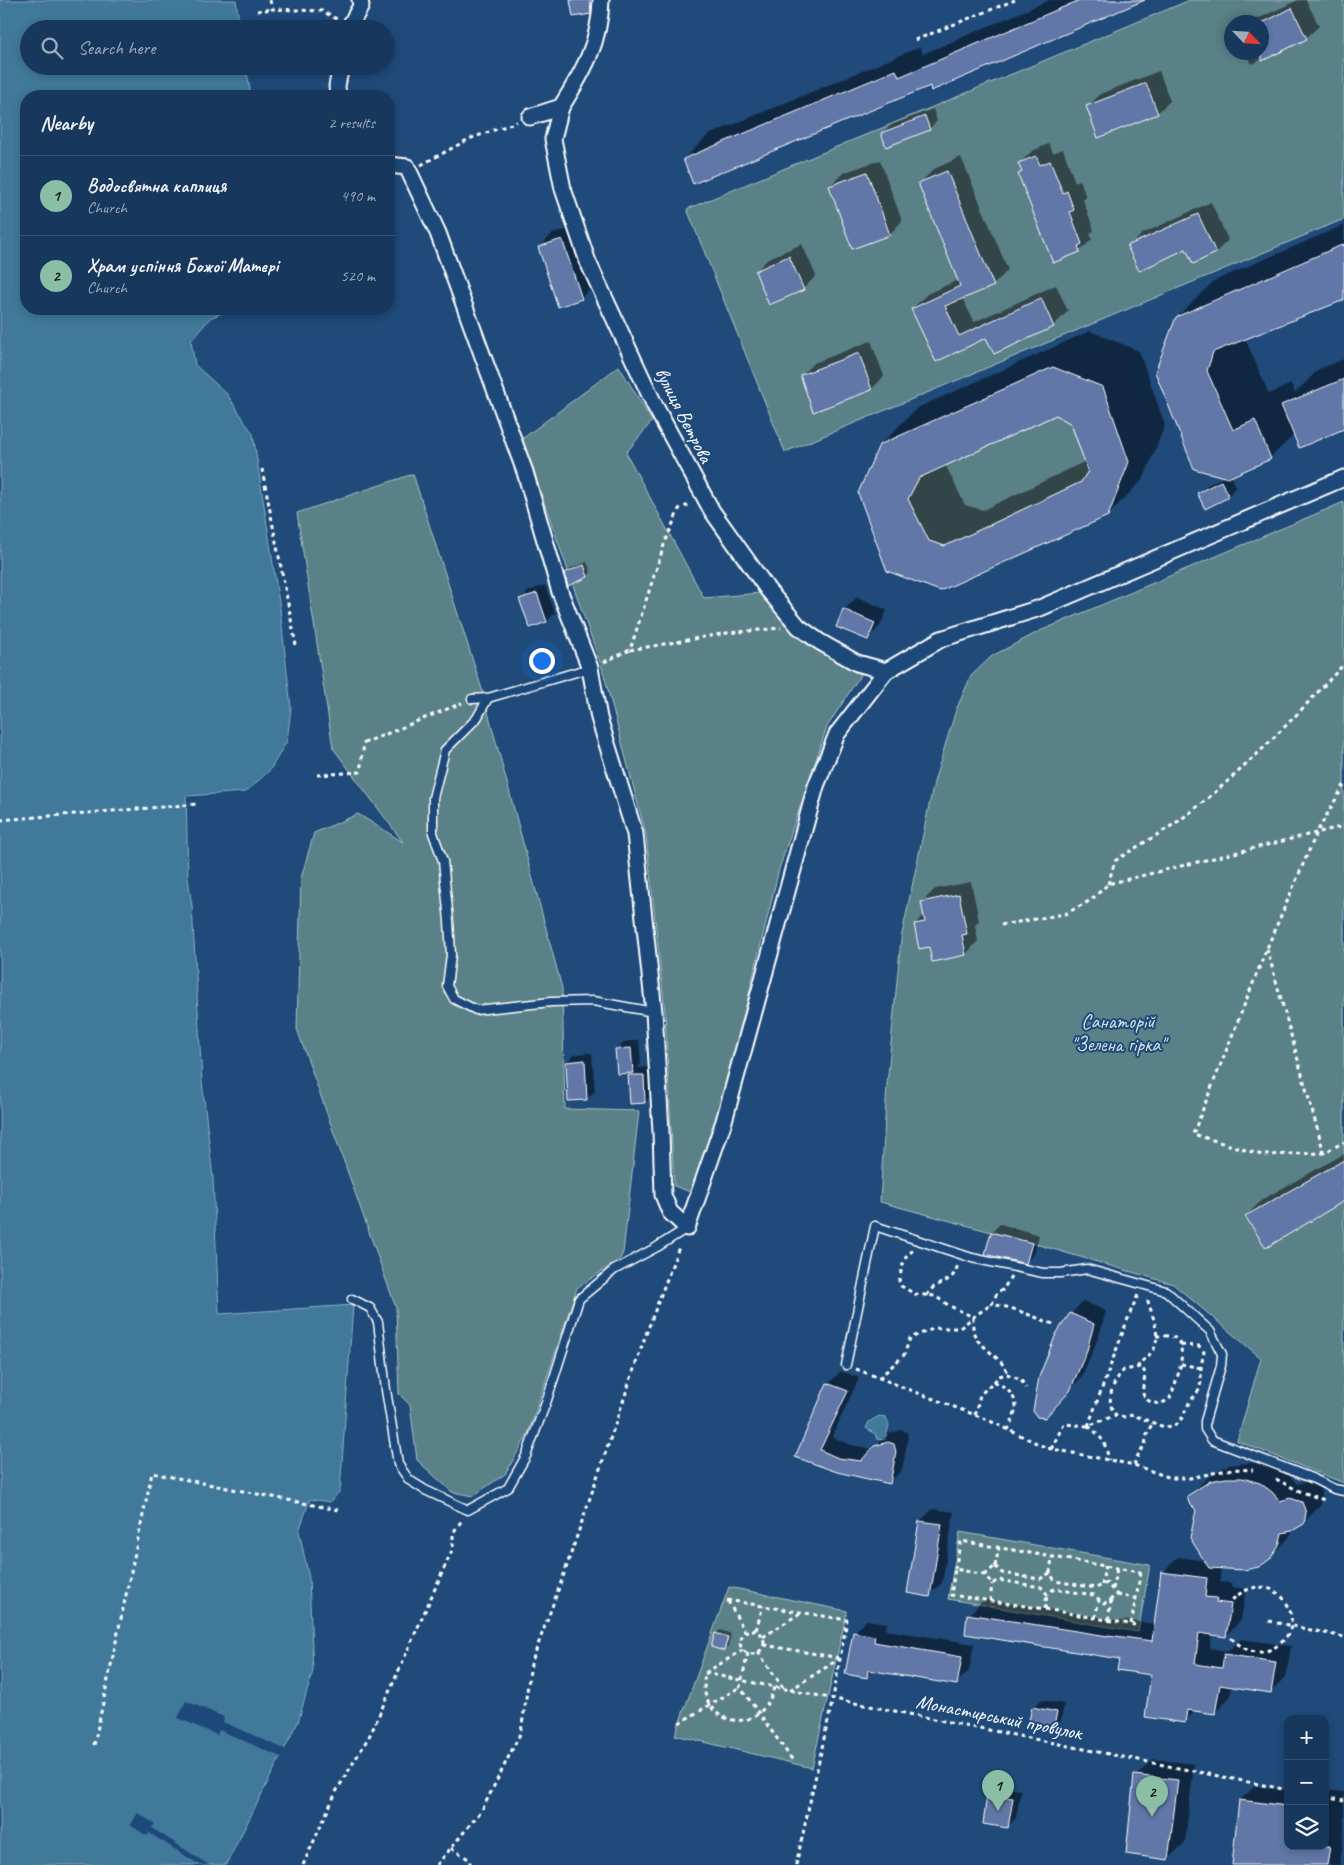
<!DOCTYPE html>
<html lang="en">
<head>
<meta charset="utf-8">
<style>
	:root { --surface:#17385c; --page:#244365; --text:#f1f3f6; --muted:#9eacbb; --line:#365272; --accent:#8abfa5 }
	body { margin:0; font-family:Caveat,sans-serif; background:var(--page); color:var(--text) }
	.controls { position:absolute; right:15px; bottom:15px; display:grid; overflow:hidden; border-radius:10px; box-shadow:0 2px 8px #0003 }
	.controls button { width:45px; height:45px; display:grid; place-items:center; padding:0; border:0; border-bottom:1px solid var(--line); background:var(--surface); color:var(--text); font:25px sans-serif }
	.compass { position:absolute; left:1224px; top:15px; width:45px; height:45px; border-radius:50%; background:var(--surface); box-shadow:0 2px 8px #0003; rotate:115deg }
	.you { position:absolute; left:541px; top:660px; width:18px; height:18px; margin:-12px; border:4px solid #fff; border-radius:50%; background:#1a73e8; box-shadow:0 0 0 8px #1a73e833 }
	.badge { display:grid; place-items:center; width:32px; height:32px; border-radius:50%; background:var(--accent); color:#111; font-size:16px; font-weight:700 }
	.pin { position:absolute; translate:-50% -41px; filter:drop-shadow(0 1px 2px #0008) }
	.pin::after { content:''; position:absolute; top:26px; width:18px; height:15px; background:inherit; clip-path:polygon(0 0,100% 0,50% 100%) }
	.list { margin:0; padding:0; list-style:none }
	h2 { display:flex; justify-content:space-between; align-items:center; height:65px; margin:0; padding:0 20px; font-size:21px }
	h2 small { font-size:16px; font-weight:400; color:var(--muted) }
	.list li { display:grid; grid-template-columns:32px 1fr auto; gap:15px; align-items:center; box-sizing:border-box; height:80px; padding:0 20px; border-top:1px solid var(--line) }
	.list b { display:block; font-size:19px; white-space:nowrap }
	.list p { margin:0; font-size:16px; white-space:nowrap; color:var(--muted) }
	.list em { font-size:16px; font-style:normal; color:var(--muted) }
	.icon { flex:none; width:28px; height:28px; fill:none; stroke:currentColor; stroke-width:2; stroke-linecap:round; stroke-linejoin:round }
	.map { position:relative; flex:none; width:1344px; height:1865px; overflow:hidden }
	.search { position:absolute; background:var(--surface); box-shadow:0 2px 8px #0003; left:20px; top:20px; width:375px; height:55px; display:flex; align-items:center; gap:12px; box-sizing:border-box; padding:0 18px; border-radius:28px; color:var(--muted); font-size:19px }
	.panel { position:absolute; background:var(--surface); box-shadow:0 2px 8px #0003; left:20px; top:90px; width:375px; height:225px; border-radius:20px }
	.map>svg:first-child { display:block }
	.green { fill:#5a8187; stroke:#acc0c3; fill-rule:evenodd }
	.water { fill:#40799a; stroke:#8cafc2 }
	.pier { fill:#1f4a7a }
	.shadow { fill:#0007; fill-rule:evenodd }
	.building { fill:#6177a7; stroke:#fff; fill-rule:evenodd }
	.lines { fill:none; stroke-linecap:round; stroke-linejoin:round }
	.service-casing { stroke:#fff; stroke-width:11 }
	.minor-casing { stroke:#fff; stroke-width:19 }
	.path { stroke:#fff; stroke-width:3; stroke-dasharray:4 4; stroke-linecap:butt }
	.service { stroke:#1f4a7a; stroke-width:8 }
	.minor { stroke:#1f4a7a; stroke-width:15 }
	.labels { text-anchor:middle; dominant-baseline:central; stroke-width:4; stroke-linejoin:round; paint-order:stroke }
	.street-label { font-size:20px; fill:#fff; stroke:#1f4a7a }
	.park-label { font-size:20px; fill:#d6e0e1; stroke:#1f4a7a }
</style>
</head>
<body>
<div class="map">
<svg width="1344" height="1865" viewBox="0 0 1344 1865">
	<rect width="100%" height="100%" fill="#1f4a7a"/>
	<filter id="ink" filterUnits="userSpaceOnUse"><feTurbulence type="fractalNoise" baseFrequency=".02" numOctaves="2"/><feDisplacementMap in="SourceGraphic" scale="10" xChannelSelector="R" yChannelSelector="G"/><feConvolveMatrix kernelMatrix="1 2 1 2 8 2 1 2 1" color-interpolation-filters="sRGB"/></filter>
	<g filter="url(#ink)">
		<g class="green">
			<path d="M 1190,0 L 1344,0 L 1344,219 L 785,452 L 687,209 ZM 1232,22 L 1262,22 L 1262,52 L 1232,52 Z"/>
			<polygon points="619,366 652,421 626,453 704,598 760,593 806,640 861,674 827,727 779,869 713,1143 693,1193 674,1186 665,1012 646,835 603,671 522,439"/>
			<polygon points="1056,415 1071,424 1088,471 1081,482 945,546 929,541 908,499 919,478"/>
			<polygon points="413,474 481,686 562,988 565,1109 639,1111 623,1253 620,1259 577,1288 528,1434 505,1474 473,1496 452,1492 417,1460 410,1405 399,1394 396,1308 297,1029 301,878 314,833 358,814 403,842 333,748 297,513"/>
			<polygon points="1344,502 1344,1483 1237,1441 1261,1358 1173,1284 1032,1243 880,1202 887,1085 901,939 934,782 956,710 971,676 992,656 1040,631"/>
			<polygon points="960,1532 1150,1565 1138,1632 948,1599"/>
			<polygon points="729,1587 847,1611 812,1768 675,1735"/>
		</g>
		<g class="water">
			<polygon points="0,0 236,0 240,29 29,29 29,66 246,66 251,96 26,96 26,309 232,309 210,318 191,341 195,365 227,394 253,434 280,609 291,708 287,741 270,770 246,792 186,796 188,878 192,906 202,1081 213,1178 219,1314 353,1305 340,1491 330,1502 310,1499 299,1531 309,1578 313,1671 298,1722 226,1865 0,1865"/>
			<polygon points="879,1416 886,1417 889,1425 885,1440 877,1439 875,1434 866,1428 869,1422"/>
		</g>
		<g class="pier">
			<polygon points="186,1701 224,1717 223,1722 287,1750 283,1758 219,1730 217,1735 178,1718"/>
			<polygon points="138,1813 155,1824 152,1828 209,1865 200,1865 149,1833 147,1836 130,1825"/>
		</g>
		<g class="shadow">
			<polygon points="572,0 598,0 598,4 590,13"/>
			<polygon points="1050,0 1140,0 930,85 684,159 708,135 920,47 923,54"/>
			<polygon points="1298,0 1306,0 1319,26 1306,38 1252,64 1246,52 1262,52 1262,22 1251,22"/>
			<polygon points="1159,71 1170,101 1157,113 1088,107 1100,94"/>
			<polygon points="933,109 937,121 929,129 882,133 891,125"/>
			<polygon points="1049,144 1053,153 1063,149 1075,182 1080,180 1086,197 1083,200 1094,230 1090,234 1092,239 1080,251 1019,174 1023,171 1020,163 1032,151"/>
			<polygon points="961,157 1008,270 993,285 962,297 974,322 1056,285 1068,311 1053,326 987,337 937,361 912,309 927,294 958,280 919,184 934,169"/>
			<polygon points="880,160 902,221 890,234 853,248 830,186 843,173"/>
			<polygon points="1211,202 1228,240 1216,252 1193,263 1186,248 1129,247 1142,234"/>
			<polygon points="1344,225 1344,298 1245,338 1269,394 1291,384 1295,393 1319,369 1344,359 1344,428 1295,434 1270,458 1231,475 1236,487 1228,496 1199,493 1207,485 1226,476 1177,317 1214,281"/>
			<polygon points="575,227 594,285 581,298 540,247 552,234"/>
			<polygon points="802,244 816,276 803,289 756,271 769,258"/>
			<path d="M 1090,331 L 1139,351 L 1165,425 L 1144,478 L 1108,515 L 888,570 L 880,445 L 917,408 ZM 1056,413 L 1072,423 L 1086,461 L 983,510 L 965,505 L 946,466 Z"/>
			<polygon points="871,341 884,376 872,389 801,375 814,363"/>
			<polygon points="587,562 591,572 588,576 566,573 569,569"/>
			<polygon points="545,585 555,613 547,621 531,627 521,599 529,591"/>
			<polygon points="857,597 887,610 880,626 867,639 844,610"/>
			<polygon points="971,882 979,921 975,925 978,941 966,954 930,945 915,924 924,915 922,902 935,889"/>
			<polygon points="639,1040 641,1064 637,1068 652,1067 653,1094 645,1102 629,1076 633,1072 618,1073 616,1050 625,1042"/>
			<polygon points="592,1053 595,1091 587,1099 567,1062 575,1054"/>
			<polygon points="1344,1154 1344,1200 1246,1216 1263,1199"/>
			<polygon points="1000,1224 1039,1235 1034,1254 1026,1262 992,1232"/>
			<polygon points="1083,1301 1106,1311 1099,1336 1082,1376 1058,1404 1071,1314"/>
			<polygon points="841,1371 859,1378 832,1437 851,1445 873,1449 888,1434 901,1430 907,1432 908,1438 902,1470 890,1482 796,1456 829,1383"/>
			<polygon points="1260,1462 1277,1467 1289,1475 1297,1484 1308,1481 1319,1486 1322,1495 1321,1505 1303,1523 1295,1528 1287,1540 1269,1558 1221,1567 1220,1582 1232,1583 1231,1587 1246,1589 1241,1620 1226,1636 1212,1634 1210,1648 1228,1651 1241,1639 1291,1646 1286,1676 1270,1692 1232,1686 1230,1697 1215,1713 1196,1710 1184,1722 1153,1674 1120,1658 969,1615 984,1599 1123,1621 1125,1620 1155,1624 1163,1573 1178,1557 1206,1561 1197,1510 1188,1496 1206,1479 1228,1465"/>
			<polygon points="933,1509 954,1512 942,1583 929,1595 920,1521"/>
			<polygon points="866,1620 887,1623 886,1630 974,1644 969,1671 956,1683 874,1669 867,1676 854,1633"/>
			<polygon points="720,1630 731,1634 728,1646 724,1650 716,1634"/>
			<polygon points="1041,1700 1064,1704 1061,1721 1053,1729 1033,1708"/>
			<polygon points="1153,1759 1194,1764 1185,1842 1168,1859 1136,1776"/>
			<polygon points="1255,1786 1288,1790 1288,1846 1325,1846 1325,1790 1344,1792 1344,1830 1340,1865 1234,1865 1240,1800"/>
			<polygon points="997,1787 1021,1790 1016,1818 1008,1826 988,1796"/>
		</g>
		<g class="building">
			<polygon points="570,0 590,0 591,14 573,17"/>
			<polygon points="1080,0 1145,0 931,91 930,86 693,184 683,159 896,70 899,77"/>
			<polygon points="1292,8 1307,39 1262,61 1262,23"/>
			<polygon points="1146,83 1158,114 1098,138 1086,106"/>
			<polygon points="925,116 930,130 886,147 881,133"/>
			<polygon points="1036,156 1040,165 1050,161 1063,193 1067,191 1074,210 1070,212 1082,244 1078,246 1080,252 1053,263 1018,174 1022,172 1018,163"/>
			<polygon points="947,171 994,286 945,306 959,336 1041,298 1054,327 994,354 986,338 936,362 911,309 960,286 918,183"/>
			<polygon points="867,172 890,235 852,249 829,186"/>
			<polygon points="1198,214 1216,253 1193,264 1186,249 1139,271 1127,246"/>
			<polygon points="562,239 582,299 558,307 538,247"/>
			<polygon points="1344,244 1344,300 1213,352 1207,371 1233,430 1255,420 1271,459 1228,478 1194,469 1155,372 1176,317"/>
			<polygon points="789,256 804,290 769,305 755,271"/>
			<polygon points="859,353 872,390 813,412 800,375"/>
			<path d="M 1053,367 L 1103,387 L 1129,462 L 1108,516 L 940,591 L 887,571 L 858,493 L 879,445 ZM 1056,415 L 1071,424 L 1088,471 L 1081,482 L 945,546 L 929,541 L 908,499 L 919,478 Z"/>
			<polygon points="1344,379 1344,429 1299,448 1281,405"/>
			<polygon points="1221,481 1229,497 1205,509 1197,493"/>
			<polygon points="584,565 588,577 568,586 564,573"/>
			<polygon points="537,593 547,622 530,628 519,599"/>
			<polygon points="843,609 875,623 868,640 836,627"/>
			<polygon points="959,894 967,934 962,935 966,955 932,962 929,947 919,949 914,924 925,922 921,902"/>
			<polygon points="631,1048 633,1073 617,1074 615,1049"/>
			<polygon points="585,1060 587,1100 568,1101 566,1062"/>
			<polygon points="628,1075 644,1075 645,1103 630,1104"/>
			<polygon points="1344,1160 1344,1201 1266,1248 1245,1216"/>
			<polygon points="991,1232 1032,1243 1026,1264 985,1254"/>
			<polygon points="1070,1313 1094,1324 1087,1350 1070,1391 1045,1418 1037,1417 1033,1411 1039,1377 1056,1334"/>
			<polygon points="827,1383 848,1391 820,1450 838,1458 861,1461 874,1446 888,1442 894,1444 896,1452 890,1484 837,1472 795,1457"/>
			<polygon points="1226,1478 1242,1478 1260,1483 1272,1492 1280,1501 1290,1498 1302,1502 1306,1513 1304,1524 1292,1531 1282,1533 1279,1546 1270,1559 1259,1567 1244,1570 1209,1568 1190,1538 1196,1510 1189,1503 1187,1496 1210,1481"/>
			<polygon points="919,1521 942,1524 930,1597 907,1593"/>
			<polygon points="1161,1572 1207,1578 1205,1597 1217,1598 1216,1602 1231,1604 1226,1637 1199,1633 1195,1664 1222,1668 1224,1654 1276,1662 1271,1693 1220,1685 1215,1714 1187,1710 1185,1723 1145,1717 1151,1675 1117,1670 1119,1659 965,1634 967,1614 1108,1636 1108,1635 1152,1641"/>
			<polygon points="853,1632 875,1636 874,1642 962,1657 957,1685 868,1670 867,1678 845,1674"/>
			<polygon points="715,1633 728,1637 724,1651 711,1647"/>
			<polygon points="1032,1707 1057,1712 1053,1730 1028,1726"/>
			<polygon points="1134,1775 1178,1780 1168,1860 1126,1854"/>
			<polygon points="987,1795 1013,1798 1008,1828 983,1824"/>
			<polygon points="1239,1800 1288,1806 1288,1846 1330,1846 1327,1865 1232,1865"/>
		</g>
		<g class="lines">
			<defs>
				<g id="service">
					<polyline points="488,698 477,718 445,750 433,798 433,833 443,861 449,921 451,955 447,986 454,999 476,1010 551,1002 593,1001 654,1012"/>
					<polyline points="472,699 488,698 590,668"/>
					<polyline points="352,1299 370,1308 378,1322 386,1390 398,1464 409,1480 425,1490 468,1510 508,1488 526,1456 547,1400 579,1299 614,1270 657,1247 687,1228"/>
					<polyline points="846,1365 875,1226 972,1258 1043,1273 1061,1273 1087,1269 1166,1291 1210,1331 1222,1354 1221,1366 1205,1421 1205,1429 1212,1440 1314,1479 1334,1489 1344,1491"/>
				</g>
				<g id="minor">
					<polyline points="348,29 361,6 360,0"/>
					<polyline points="338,96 337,86 341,66"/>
					<polyline points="561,107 553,139 563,189 588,262 655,406 712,511 768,590 799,627 820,642 857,663 886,671"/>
					<path d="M 530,117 L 561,107 C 583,72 600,43 601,0"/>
					<polyline points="389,165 407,167 438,233 525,472 560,592 590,668 599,718 635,834 654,1012 661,1132 663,1195 670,1212 687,1228 724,1121 816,786 837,734 886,671 941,639 1040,608 1344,478"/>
				</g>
			</defs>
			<use href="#service" class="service-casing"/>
			<use href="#minor" class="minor-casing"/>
			<g class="path">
				<polyline points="270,0 272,9 322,11 337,19"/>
				<polyline points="257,11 272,9"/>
				<polyline points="915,40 1015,0"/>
				<polyline points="421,165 469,139 517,122"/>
				<polyline points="262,469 296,645"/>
				<polyline points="630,650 727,633 781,628"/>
				<polyline points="604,662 630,650 664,545 679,509 691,504"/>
				<polyline points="317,775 360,772 364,743 462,703"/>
				<polyline points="1344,785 1317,832 1267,948 1193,1134 1262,1155 1324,1153 1344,1142"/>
				<polyline points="0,820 199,804"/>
				<path d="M 1108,884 L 1115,861 C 1140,844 1168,830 1192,811 C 1248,767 1296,716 1344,664"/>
				<polyline points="1001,925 1065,914 1091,900 1108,884 1344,826"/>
				<polyline points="1267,949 1324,1153"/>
				<polyline points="913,1250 906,1257 902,1267 899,1281 901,1286 915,1294 935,1296 948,1305 973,1317 973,1332 978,1341 1001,1362 1010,1375"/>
				<polyline points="1011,1276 1003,1290 998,1291 992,1304 1011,1308 1056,1325"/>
				<path d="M 927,1296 C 930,1286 942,1284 949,1279 C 954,1276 956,1270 958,1265"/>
				<path d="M 1156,1336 C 1163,1336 1170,1335 1175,1338 C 1190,1348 1175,1385 1170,1398 C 1166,1402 1161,1404 1155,1403 C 1130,1397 1153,1376 1141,1367 L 1124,1370 C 1113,1381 1104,1402 1116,1415 L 1123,1417 L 1133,1415 L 1164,1427 L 1174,1426 L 1182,1418 L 1189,1403 L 1199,1390 L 1201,1382 L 1201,1366 L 1204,1352 L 1199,1346 L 1180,1345"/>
				<polyline points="1181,1364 1201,1368"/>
				<path d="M 1137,1368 C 1142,1359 1146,1359 1151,1353 C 1164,1339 1151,1313 1147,1298"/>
				<polyline points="856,1369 988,1420 1047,1448 1134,1465 1171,1478 1190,1478 1232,1469 1253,1470"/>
				<polyline points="879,1378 904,1355 910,1338 935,1328 960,1328 976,1315 992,1304"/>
				<polyline points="994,1382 999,1376 1007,1374 1021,1380 1026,1388"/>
				<path d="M 975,1415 L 980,1395 L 993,1382 C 1004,1384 1016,1396 1016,1407 C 1015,1415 1011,1423 1008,1430"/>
				<polyline points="1088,1426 1130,1313 1138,1295"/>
				<path d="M 1088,1426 C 1103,1437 1105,1443 1109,1460"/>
				<polyline points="1051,1449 1064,1424 1088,1426 1116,1415"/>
				<polyline points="1134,1465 1139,1453 1145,1445 1147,1434 1152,1424"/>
				<polyline points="1276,1479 1297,1490 1327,1501"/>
				<polygon points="995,1566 1002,1573 1040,1579 1050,1573 1055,1581 1096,1588 1107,1583 1117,1595 1104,1604 1094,1595 1054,1589 1047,1594 1041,1587 998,1580 992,1584 985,1575"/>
				<polyline points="995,1566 999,1548"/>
				<polyline points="955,1569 961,1541 1145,1573"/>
				<polyline points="1050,1573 1052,1557"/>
				<polyline points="985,1575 955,1569 951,1595 1045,1609 1135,1625"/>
				<polyline points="1102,1585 1105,1566"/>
				<polyline points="1113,1589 1117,1568"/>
				<polyline points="1117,1595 1140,1599"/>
				<polyline points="727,1600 847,1620 833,1698 796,1865"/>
				<polyline points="728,1601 745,1632"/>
				<polyline points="990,1601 992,1584"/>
				<polyline points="1045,1609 1047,1594"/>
				<polyline points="1095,1618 1099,1600"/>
				<polyline points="1108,1620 1111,1600"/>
				<polyline points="1269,1621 1344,1637"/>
				<polyline points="1131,1624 1141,1572"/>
				<circle cx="752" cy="1642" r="12"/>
				<polyline points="756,1630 763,1606"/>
				<polyline points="763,1637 802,1612"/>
				<path d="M 1231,1638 C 1242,1648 1254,1656 1269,1650 C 1319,1630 1276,1557 1231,1601"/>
				<polyline points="764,1645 840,1658"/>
				<path d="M 743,1650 L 705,1673 C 695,1726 762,1740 774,1687"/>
				<polyline points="758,1652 784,1689"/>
				<polyline points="748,1653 740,1687 794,1762"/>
				<polyline points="705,1673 1288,1790"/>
				<polyline points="790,1690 839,1659"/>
				<polyline points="679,1723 740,1687"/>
				<polyline points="94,1745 152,1473 338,1510"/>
				<polyline points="1325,1797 1344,1801"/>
				<polyline points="451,1848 470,1860 470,1865"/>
				<polyline points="303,1865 337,1790 371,1733 453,1548 453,1533 462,1520"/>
				<polyline points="437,1865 482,1810 521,1732 531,1664 564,1574 645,1337 679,1247"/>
			</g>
			<use href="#service" class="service"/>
			<use href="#minor" class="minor"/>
		</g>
	</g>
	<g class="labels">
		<g class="street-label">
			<text transform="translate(684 415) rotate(63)">вулиця Вєтрова</text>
			<text transform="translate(999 1717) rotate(11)">Монастирський провулок</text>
		</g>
		<g class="park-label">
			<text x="1118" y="1021">Санаторій<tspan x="1118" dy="23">"Зелена гірка"</tspan></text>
		</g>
	</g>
</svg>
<div class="controls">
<button>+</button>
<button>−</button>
<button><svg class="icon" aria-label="layers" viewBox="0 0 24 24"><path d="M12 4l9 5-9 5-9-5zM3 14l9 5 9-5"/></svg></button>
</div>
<svg class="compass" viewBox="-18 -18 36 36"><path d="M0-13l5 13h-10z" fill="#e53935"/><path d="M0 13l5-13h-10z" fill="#9eacbb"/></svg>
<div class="you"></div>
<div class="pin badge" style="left:998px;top:1811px">1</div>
<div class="pin badge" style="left:1152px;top:1817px">2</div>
<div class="search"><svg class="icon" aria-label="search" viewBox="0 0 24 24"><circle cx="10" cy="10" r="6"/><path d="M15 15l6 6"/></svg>Search here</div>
<section class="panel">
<h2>Nearby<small>2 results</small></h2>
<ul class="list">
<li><span class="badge">1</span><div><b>Водосвятна каплиця</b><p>Church</p></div><em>490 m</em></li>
<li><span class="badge">2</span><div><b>Храм успіння Божої Матері</b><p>Church</p></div><em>520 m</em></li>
</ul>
</section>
</div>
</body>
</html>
